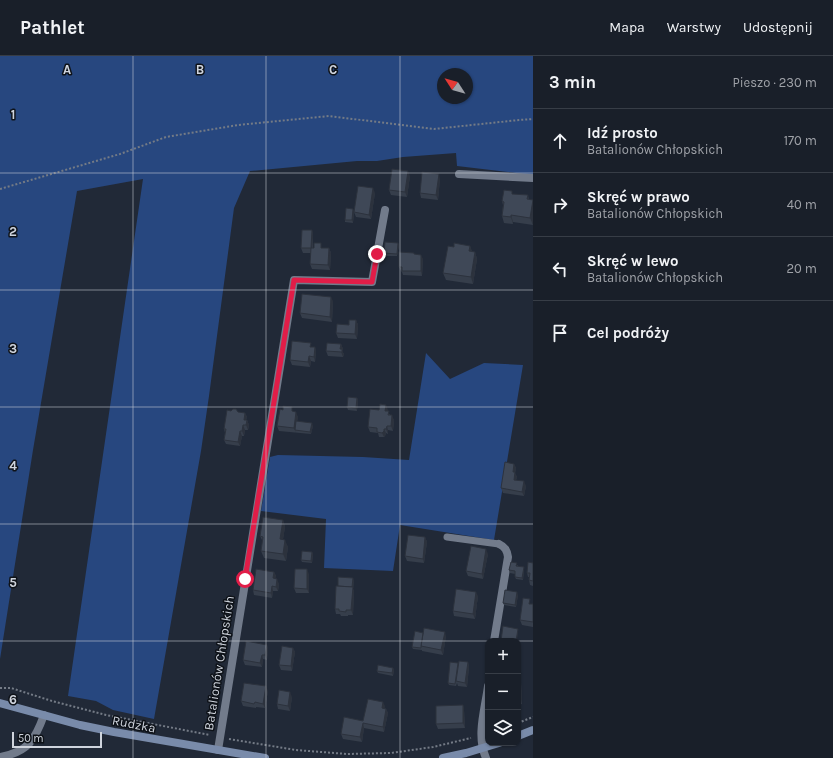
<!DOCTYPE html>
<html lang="pl">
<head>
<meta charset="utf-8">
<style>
	:root { --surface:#191f29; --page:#262c35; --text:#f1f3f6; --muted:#9fa2a8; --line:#373d46 }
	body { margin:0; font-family:Karla,sans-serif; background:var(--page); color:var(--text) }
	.controls { position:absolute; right:12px; bottom:12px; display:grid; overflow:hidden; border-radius:8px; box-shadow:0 1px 3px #0004 }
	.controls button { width:36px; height:36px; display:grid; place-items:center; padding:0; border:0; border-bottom:1px solid var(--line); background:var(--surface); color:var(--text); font:20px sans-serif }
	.compass { position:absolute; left:437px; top:12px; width:36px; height:36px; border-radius:50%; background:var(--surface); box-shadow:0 1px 3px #0004; rotate:306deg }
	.scale { position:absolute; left:12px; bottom:10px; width:90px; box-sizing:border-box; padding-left:4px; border:2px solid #cfd4dd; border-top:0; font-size:11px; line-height:14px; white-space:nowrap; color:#cfd4dd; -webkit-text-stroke:3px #0e1218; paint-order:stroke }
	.stop { position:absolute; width:12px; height:12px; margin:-9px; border:3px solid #e11d48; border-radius:50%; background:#fff }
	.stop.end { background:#e11d48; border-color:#fff; box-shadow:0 1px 4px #0008 }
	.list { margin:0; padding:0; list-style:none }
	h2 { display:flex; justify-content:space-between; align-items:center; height:52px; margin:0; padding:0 16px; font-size:17px }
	h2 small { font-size:13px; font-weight:400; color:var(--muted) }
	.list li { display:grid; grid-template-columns:26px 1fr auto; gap:12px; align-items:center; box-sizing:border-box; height:64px; padding:0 16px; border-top:1px solid var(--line) }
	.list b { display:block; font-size:15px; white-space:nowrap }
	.list p { margin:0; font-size:13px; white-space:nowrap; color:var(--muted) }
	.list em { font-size:13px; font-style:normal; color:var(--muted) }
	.icon { flex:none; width:22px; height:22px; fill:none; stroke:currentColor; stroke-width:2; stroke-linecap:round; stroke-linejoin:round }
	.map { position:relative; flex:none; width:533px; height:702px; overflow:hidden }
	header { display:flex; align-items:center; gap:24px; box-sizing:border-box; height:56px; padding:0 20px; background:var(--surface); border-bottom:1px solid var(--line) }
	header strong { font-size:19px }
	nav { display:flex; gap:22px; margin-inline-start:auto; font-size:14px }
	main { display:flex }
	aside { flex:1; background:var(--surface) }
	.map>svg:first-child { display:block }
	.green { fill:#27477f; fill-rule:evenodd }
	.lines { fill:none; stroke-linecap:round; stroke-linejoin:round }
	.path { stroke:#747b86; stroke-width:2; stroke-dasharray:2 2; stroke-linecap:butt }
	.service { stroke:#727b8b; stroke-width:7 }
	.minor { stroke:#727b8b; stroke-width:8 }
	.tertiary { stroke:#727b8b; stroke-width:8 }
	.secondary { stroke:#798baa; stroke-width:8 }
	.wall { fill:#363e4b }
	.shaded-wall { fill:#2c323d }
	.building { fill:#3f4857; stroke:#2c323d }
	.route { stroke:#e11d48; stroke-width:5 }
	.grid { fill:none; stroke:#cfd4dd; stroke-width:1; stroke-opacity:0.55 }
	.labels { text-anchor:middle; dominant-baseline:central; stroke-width:3; stroke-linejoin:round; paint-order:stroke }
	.street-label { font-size:13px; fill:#cfd4dd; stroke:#0e1218 }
	.grid-label { font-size:13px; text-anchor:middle; font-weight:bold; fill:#cfd4dd; stroke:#0e1218; stroke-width:3; stroke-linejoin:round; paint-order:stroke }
</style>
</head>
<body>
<header>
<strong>Pathlet</strong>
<nav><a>Mapa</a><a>Warstwy</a><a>Udostępnij</a></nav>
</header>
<main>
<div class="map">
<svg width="533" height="702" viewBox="0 0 533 702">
	<rect width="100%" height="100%" fill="#212937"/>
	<g class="green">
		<path d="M 0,0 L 533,0 L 533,119 L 457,110 L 456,97 L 403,101 L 377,105 L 357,105 L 250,115 L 234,152 L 209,340 L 201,395 L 154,663 L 113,654 L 96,645 L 68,640 L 143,123 L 77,135 L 33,394 L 0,603 ZM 443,18 L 467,18 L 467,42 L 443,42 Z"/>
		<polygon points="426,297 450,323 484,307 523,309 494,484 400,469 393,515 324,512 326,463 261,455 270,401 278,399 363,401 409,404"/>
	</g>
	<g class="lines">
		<g class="path">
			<polyline points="0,133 120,98 166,81 238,69 329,60 434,73 519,64 533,63"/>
			<polyline points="0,632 11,632 52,645 106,659 210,679"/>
			<polyline points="518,667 533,661"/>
			<polyline points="229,683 296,694 347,698 391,697 433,691 471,682"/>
		</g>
		<polyline class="service" points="447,481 499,488"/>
		<g class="minor">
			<polyline points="459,118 533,122"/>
			<path d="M 494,585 L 508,501 C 507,494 505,491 499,488"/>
			<polyline points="218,694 294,224 372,226 385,154"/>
			<path d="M 486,702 C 476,679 485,654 488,630"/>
		</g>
		<path class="tertiary" d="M 0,701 C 28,696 35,684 44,659"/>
		<g class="secondary">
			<polyline points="0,647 80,669 114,676 265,702"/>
			<polyline points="518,680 533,674"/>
			<polyline points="443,702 466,697 499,687"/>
		</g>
	</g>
	<g class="wall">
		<polygon points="410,120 407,141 391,139 389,134"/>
		<polygon points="440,123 438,144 421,142 420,137"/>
		<polygon points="375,137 371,163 356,161 354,156"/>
		<polygon points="513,138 528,139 529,144 533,169 513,166 513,168 504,167 502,160 503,149 502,145"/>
		<polygon points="353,153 354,156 353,167 345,166 345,164"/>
		<polygon points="312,174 313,179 313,192 329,192 331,197 330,214 312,213 310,208 311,197 303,197 301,192"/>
		<polygon points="398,187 399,189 397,200 385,200 384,197"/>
		<polygon points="470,190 472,196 475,196 477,203 473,228 446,224 443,217 454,191"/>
		<polygon points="414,198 423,203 422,220 403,219 402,216 401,215 399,211"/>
		<polygon points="333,245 332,266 302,262 300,257"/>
		<polygon points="356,264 358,269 357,283 338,282 336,277"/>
		<polygon points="341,288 343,293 342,295 344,298 343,301 328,300 326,295"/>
		<polygon points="312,291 315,291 316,296 315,306 311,305 310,311 292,309 290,304"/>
		<polygon points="357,342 358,344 357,355 348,354 347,351"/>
		<polygon points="283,354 293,355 298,361 297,365 313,370 311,378 279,375 277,370"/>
		<polygon points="379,354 388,354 387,355 394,364 393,375 388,374 388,378 386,377 385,380 384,381 379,381 378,377 370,376 368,371"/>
		<polygon points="238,356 245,357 247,361 246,364 247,364 249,369 248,374 245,374 244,380 242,380 240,390 226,388 224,384 225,377 224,373"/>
		<polygon points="514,408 516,412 515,417 517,421 516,424 526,430 524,440 503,437 501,432"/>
		<polygon points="283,464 285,471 283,483 288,491 286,505 264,502 261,495 263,486 260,480"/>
		<polygon points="425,481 427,486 424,507 407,505 405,500"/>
		<polygon points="312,496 313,498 312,507 302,506 301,504"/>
		<polygon points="488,498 483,523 468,520 466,515"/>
		<polygon points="533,507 533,530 530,529 529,524 529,521 528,521 527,517"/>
		<polygon points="518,509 518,510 524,511 524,514 523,524 516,523 515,521 515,518 510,517 509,514"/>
		<polygon points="274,516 276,520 275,522 279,528 278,535 273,535 272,542 254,539 253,534"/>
		<polygon points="309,518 309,537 296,537 294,532"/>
		<polygon points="354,524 353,533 354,535 353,559 348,559 348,560 341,560 340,558 336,558 335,553 338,530"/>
		<polygon points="518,539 516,551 504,549 503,547"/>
		<polygon points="478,540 475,563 454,560 453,555"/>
		<polygon points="533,548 533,571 522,569 520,564"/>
		<polygon points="446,580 443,599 422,595 422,594 413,593 412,591"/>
		<polygon points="267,589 268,593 267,604 263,603 262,611 245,609 243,604"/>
		<polygon points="293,592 295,596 292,615 281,614 279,609"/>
		<polygon points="468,606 469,611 467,631 458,630 457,627 456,630 449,629 448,627 458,607"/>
		<polygon points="393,612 394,614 393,620 378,617 377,615"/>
		<polygon points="518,621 521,626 522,648 518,649"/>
		<polygon points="268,635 265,652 256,651 256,652 243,650 241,645"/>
		<polygon points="292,641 290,655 278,653 277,648"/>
		<polygon points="463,649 464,654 465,672 438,673 436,668"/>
		<polygon points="385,650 384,652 386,653 388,657 384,676 364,672 362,686 343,683 341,678"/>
	</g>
	<g class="shaded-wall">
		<polygon points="408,115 410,120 407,141 405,136"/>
		<polygon points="439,118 440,123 438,144 436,139"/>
		<polygon points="373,132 375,137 371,163 369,159"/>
		<polygon points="533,145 533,169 530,162"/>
		<polygon points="353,153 354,156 353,167 352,164"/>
		<polygon points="511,159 513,166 513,168 511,161"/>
		<polygon points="312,174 313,179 312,197 311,192"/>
		<polygon points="398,187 399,189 397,200 397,198"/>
		<polygon points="470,190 472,196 469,195"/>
		<polygon points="329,192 331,197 330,214 328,209"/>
		<polygon points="475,196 477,203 473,228 471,221"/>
		<polygon points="421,199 423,203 422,220 421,215"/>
		<polygon points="331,241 333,245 332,266 330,261"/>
		<polygon points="356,264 358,269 357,283 355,278"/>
		<polygon points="341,288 343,293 342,295 344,298 343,301 340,293"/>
		<polygon points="315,291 316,296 315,306 314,301"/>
		<polygon points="309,300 311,305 310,311 308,306"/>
		<polygon points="357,342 358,344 357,355 356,352"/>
		<polygon points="386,349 388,354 387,359 385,355"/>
		<polygon points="296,356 298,361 296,374 295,374 296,377 294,372"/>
		<polygon points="245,357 247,361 245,368 244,364"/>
		<polygon points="392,359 394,364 393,375 391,370"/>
		<polygon points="247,364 249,369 248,374 246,369"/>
		<polygon points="312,367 313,370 311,378 310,376"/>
		<polygon points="243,369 245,374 244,380 242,375"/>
		<polygon points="387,370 388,374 388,378 386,373"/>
		<polygon points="384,373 386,377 385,380 384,381 382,377"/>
		<polygon points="240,375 242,380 240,390 238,386"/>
		<polygon points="514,408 516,412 515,417 517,421 515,429 514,424 513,416"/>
		<polygon points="524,425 526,430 524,440 522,436"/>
		<polygon points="283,464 285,471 282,490 280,483"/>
		<polygon points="425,481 427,486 424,507 423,503"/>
		<polygon points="285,484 288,491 286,505 283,498"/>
		<polygon points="486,493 488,498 483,523 482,518"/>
		<polygon points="312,496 313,498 312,507 311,505"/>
		<polygon points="524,511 524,514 523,524 522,522"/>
		<polygon points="307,513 309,518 309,537 307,533"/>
		<polygon points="274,516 276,520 275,527 273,522"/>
		<polygon points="353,522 354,524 353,533 354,535 353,559 351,554"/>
		<polygon points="277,523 279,528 278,535 276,531"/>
		<polygon points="272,530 273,535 272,542 271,537"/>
		<polygon points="476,536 478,540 475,563 473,558"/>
		<polygon points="517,536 518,539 516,551 515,549"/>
		<polygon points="518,573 518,575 517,585 516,585"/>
		<polygon points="445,576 446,580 443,599 441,594"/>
		<polygon points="267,589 268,593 267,604 265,599"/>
		<polygon points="293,592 295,596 292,615 291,610"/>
		<polygon points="262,599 263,603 262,611 260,607"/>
		<polygon points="468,606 469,611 467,631 465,627"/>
		<polygon points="393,612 394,614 393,620 392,617"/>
		<polygon points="519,621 521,626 522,648 521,644"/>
		<polygon points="266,630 268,635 265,652 263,648"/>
		<polygon points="290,636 292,641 290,655 288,650"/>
		<polygon points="383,646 385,650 384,656 382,652"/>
		<polygon points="463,649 464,654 465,672 463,667"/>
		<polygon points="386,653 388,657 384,676 383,671"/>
		<polygon points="363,667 364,672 362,686 360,681"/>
	</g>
	<g class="building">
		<polygon points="392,113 408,115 405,136 389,134"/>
		<polygon points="422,116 439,118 436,139 420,137"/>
		<polygon points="358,130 373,132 369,159 354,156"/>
		<polygon points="504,134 512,135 512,138 528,139 527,143 533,144 530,162 511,159 511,161 502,160 504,146 502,145"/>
		<polygon points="346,152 353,153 352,164 345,164"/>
		<polygon points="302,174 312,174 311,192 301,192"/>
		<polygon points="385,186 398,187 397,198 384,197"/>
		<polygon points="314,187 321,187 321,192 329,192 328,209 310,208 311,192 314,192"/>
		<polygon points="454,187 470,190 469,195 475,196 471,221 443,217 448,190 454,191"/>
		<polygon points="399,196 414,197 414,198 421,199 421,215 402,215 402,211 399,211"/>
		<polygon points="302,238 331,241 330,261 300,257"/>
		<polygon points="349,264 356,264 355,278 336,277 337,268 349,269"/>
		<polygon points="292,285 311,287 310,291 315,291 314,301 309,300 308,306 290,304"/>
		<polygon points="327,287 341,288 340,293 342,293 342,296 326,295"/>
		<polygon points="348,341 357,342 356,352 347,351"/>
		<polygon points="380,348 386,349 385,355 389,355 388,359 392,359 391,370 387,370 386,373 384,373 384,375 382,377 377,376 377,372 368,371 370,353 379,354"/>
		<polygon points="283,350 292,351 292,355 296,356 294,372 277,370 280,353 283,354"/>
		<polygon points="233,353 236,353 238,356 245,357 244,364 247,364 246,369 243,369 242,375 240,375 238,386 224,384 226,373 224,373 227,354 231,355"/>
		<polygon points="296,365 312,367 310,376 295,374"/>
		<polygon points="505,406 514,408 513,416 515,416 514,424 524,425 522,436 501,432"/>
		<polygon points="263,461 283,464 280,483 285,484 283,498 261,495 263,481 260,480"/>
		<polygon points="408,479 425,481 423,503 405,500"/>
		<polygon points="471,490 486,493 482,518 466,515"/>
		<polygon points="302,495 312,496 311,505 301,504"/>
		<polygon points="511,506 517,507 516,510 524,511 522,522 515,521 515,515 509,514"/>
		<polygon points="528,506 533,507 533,525 529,524 530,517 527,517"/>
		<polygon points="256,513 274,516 273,522 277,523 276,531 272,530 271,537 253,534"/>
		<polygon points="295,513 307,513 307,533 294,532"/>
		<polygon points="338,521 353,522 352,531 338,530"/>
		<polygon points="336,530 353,531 351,554 346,554 346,556 339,555 339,553 335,553"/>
		<polygon points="456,533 476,536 473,558 453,555"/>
		<polygon points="505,534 517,536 515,549 503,547"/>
		<polygon points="523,542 530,543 529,548 533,548 533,566 520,564"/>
		<polygon points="503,570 518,573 516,585 501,585"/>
		<polygon points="424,572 445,576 441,594 421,590"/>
		<polygon points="415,575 423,577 421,590 421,592 412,591"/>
		<polygon points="246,585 267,589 265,599 262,599 260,607 243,604"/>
		<polygon points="282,590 293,592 291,610 279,609"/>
		<polygon points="459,605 468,606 465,627 456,625"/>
		<polygon points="450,606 458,607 455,628 448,627"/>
		<polygon points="378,609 393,612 392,617 377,615"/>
		<polygon points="518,621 519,621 521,644 518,644"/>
		<polygon points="244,627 266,630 263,648 255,646 254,648 241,645"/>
		<polygon points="279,634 290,636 288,650 277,648"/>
		<polygon points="368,643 383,646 382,652 386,653 383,671 363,667 360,681 341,678 344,661 363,665"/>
		<polygon points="463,649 463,667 436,668 436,650"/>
	</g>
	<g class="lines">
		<polyline class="route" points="245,523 294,224 372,226 377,198"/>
	</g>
	<path class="grid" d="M 133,0 L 133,702M 266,0 L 266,702M 400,0 L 400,702M 0,117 L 533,117M 0,234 L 533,234M 0,351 L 533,351M 0,468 L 533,468M 0,585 L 488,585M 488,585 L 518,585M 518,585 L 533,585"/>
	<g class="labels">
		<g class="street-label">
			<text transform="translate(219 607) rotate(-81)">Batalionów Chłopskich</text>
			<text transform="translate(134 668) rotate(11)">Rudzka</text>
		</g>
	</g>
	<g class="grid-label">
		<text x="67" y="18">A</text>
		<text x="200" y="18">B</text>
		<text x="333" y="18">C</text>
		<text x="13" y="63">1</text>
		<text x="13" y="180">2</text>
		<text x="13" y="297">3</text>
		<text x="13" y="414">4</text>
		<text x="13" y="531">5</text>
		<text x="13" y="648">6</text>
	</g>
</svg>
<div class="controls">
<button>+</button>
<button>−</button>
<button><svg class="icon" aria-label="layers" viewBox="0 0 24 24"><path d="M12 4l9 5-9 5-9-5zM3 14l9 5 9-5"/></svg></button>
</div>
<svg class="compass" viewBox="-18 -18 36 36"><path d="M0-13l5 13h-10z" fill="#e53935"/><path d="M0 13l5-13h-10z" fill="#9fa2a8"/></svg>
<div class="scale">50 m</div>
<div class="stop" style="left:245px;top:523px"></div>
<div class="stop end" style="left:377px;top:198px"></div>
</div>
<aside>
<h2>3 min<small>Pieszo · 230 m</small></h2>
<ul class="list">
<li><svg class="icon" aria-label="ahead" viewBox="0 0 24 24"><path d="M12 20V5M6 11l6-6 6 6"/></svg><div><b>Idź prosto</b><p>Batalionów Chłopskich</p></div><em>170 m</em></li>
<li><svg class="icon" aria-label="right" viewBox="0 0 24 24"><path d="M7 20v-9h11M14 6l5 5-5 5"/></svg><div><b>Skręć w prawo</b><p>Batalionów Chłopskich</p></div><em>40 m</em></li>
<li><svg class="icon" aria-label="left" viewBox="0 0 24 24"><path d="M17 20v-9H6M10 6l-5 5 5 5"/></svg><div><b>Skręć w lewo</b><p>Batalionów Chłopskich</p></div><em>20 m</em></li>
<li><svg class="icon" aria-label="arrive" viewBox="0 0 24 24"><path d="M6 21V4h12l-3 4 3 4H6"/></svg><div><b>Cel podróży</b></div></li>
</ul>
</aside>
</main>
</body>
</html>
